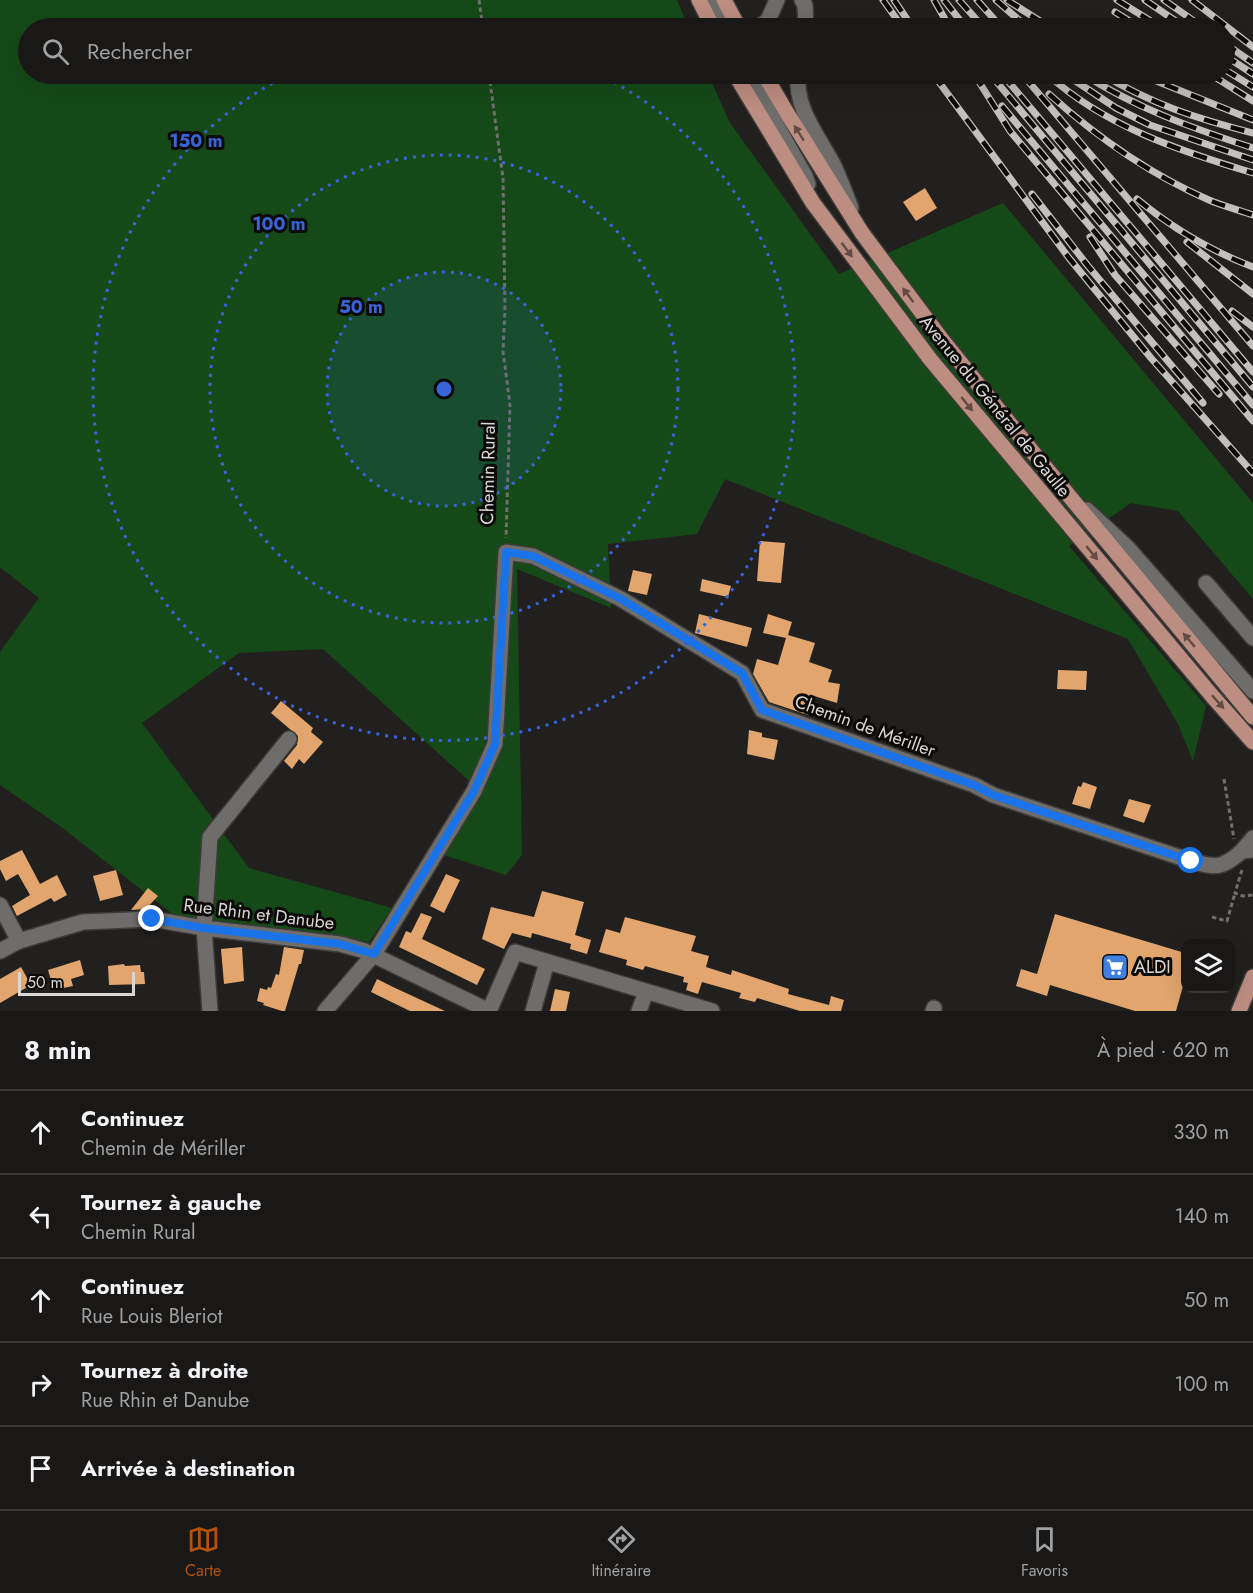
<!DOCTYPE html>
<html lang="fr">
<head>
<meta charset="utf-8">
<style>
	:root { --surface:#1a1816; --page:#272523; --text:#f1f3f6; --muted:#9fa0a1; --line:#383735; --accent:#b45309 }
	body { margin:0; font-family:Jost,sans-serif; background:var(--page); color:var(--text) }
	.controls { position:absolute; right:18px; bottom:18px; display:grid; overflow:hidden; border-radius:12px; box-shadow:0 6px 24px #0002 }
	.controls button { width:54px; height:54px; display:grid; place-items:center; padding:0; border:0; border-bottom:2px solid var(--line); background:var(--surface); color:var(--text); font:30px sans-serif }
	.scale { position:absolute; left:18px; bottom:15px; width:117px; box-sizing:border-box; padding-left:6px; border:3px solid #d8d7d5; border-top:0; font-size:16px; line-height:21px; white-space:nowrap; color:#d8d7d5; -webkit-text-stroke:4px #0b0a09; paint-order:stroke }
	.stop { position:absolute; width:18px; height:18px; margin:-14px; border:4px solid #1a73e8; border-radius:50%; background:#fff }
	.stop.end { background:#1a73e8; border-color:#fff; box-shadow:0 2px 6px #0008 }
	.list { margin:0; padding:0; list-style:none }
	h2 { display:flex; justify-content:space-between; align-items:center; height:78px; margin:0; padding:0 24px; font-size:26px }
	h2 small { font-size:20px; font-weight:400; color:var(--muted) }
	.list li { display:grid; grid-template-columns:39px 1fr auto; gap:18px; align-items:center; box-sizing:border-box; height:84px; padding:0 24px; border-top:2px solid var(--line) }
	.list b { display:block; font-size:22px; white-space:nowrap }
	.list p { margin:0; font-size:20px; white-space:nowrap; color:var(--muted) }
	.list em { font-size:20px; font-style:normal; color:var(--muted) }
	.icon { flex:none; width:33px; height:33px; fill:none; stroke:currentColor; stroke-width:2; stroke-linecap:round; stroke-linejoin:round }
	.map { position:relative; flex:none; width:1253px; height:1011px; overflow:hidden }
	.search { position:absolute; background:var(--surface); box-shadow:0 6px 24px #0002; left:18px; right:18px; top:18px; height:66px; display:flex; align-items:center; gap:15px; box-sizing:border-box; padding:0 21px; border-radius:33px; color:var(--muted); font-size:22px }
	.sheet { height:498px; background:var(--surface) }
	nav { display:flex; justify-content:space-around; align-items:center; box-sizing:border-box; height:84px; border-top:2px solid var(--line); background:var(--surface); font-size:16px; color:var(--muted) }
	nav a { display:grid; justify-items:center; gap:3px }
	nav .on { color:var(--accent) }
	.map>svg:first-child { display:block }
	.green { fill:#154a18 }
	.building { fill:#e1a56d }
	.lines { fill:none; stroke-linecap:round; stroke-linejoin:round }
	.minor-casing { stroke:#3d3b39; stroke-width:18 }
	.major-casing { stroke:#3d3b39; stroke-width:18 }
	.path { stroke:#716f6d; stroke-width:3; stroke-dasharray:4.5 3; stroke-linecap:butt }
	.minor { stroke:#6f6d6b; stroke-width:15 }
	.major { stroke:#bc8d81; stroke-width:15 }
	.rail-casing { stroke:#c2c1bf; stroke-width:7 }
	.rail { stroke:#0b0a09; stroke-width:4.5; stroke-dasharray:14; stroke-linecap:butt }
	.oneway { fill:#644c45 }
	.route { stroke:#1a73e8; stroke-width:8 }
	.ring { fill:none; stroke:#3963d8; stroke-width:3; stroke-dasharray:3 6 }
	.labels { text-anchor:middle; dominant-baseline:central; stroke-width:6; stroke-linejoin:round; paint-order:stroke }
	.street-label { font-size:18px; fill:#d8d7d5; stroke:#0b0a09 }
	.poi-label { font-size:18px; fill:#d8d7d5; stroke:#0b0a09; text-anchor:start }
	.centre { fill:#3963d8; stroke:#0b0a09; stroke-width:3 }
	.ring-label { font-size:18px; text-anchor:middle; font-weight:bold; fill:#3963d8; stroke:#0b0a09; stroke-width:6; stroke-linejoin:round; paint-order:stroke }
</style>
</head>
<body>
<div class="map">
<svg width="1253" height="1011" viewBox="0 0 1253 1011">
	<rect width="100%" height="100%" fill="#22201e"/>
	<polygon class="green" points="0,0 677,0 689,28 28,28 28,74 708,74 730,123 839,274 1003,203 1253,503 1253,599 1178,511 1131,503 1069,546 1206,706 1193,761 1178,724 1128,639 725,479 697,534 608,544 611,608 517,569 522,855 506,875 441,854 478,789 323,649 239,653 142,723 249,868 392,908 369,942 175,916 60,826 0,785 0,652 39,598 0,567"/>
	<g class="building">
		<polygon points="925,188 937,208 916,221 903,202"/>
		<polygon points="760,541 785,543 781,583 757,581"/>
		<polygon points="633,570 652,574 647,595 628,591"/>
		<polygon points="702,579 731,586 728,597 700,591"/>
		<polygon points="699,614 752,628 747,647 695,633"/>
		<polygon points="768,614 792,622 788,635 815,643 809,662 832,670 828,682 840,684 837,703 814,696 808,715 769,702 753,674 757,659 778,665 786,638 763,633"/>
		<polygon points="1058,670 1087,671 1086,690 1057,689"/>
		<polygon points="281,701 313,728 311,732 323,742 304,764 299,759 292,769 284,761 297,745 298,736 271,713"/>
		<polygon points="749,730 762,733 762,737 778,740 774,760 747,754"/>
		<polygon points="1083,782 1097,787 1090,809 1072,804 1078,786 1081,787"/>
		<polygon points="1129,799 1151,805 1144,823 1123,816"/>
		<polygon points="22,850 40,884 57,875 67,895 54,902 51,898 17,916 12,906 30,895 18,874 6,881 0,869 0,861"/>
		<polygon points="116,870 123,895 100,901 93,876"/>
		<polygon points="446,874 460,880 444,913 430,906"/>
		<polygon points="148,888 158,896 146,909 131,910"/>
		<polygon points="542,891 584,902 575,935 591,940 587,954 570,949 571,944 532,933 531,938 512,933 504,949 482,939 491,907 534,917"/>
		<polygon points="421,913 432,917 422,939 485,969 477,985 399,947 406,931 411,933"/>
		<polygon points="1055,914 1185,953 1185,979 1176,1011 1135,1011 1050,985 1047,996 1016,986 1021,969 1037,974"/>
		<polygon points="625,917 696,936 691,951 709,956 706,967 731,975 732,970 789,989 788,994 829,1005 831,996 844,1000 841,1011 800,1011 757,998 755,1002 739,998 741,993 702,982 698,994 686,990 688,983 683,982 684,977 645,966 643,970 626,965 627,960 599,952 606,929 620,933"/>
		<polygon points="242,947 244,981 224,984 221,949"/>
		<polygon points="284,947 304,950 301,964 299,964 285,1011 282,1011 263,1005 264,1003 257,1001 260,988 267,990 268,987 271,988 276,974 279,975"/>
		<polygon points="80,960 84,975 71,979 73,986 54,990 48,970"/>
		<polygon points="124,964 125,966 140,965 141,972 144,972 145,984 109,985 108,966"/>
		<polygon points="21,967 31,985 0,1003 0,979"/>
		<polygon points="377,979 393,987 445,1011 410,1011 371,992"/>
		<polygon points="555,989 570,992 566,1011 550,1011"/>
	</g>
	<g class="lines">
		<defs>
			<g id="minor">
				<polyline points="710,0 724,28"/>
				<polyline points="802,0 805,5 806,28"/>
				<polyline points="758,28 768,20 777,0"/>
				<polyline points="748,74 805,176 808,184"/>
				<path d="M 798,74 C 795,109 817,134 833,164 C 840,178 845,193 851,208"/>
				<polyline points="1087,510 1127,547 1253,691"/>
				<polyline points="1206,583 1253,638"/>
				<polyline points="1253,838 1242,851 1253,850"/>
				<polyline points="0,905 19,941"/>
				<polyline points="0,951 19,941 83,922 152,919 204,928 340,944 365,951 489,1011"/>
				<polyline points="210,1011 204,928 210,837 289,739"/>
				<path d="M 325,1011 L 374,954 L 474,791 L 495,744 L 506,552 L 533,556 L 621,599 L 742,673 L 762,710 L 974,785 L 993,795 L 1191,861 C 1216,868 1222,869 1242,851"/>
				<polyline points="489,1011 515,952 712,1011"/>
				<polyline points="533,1011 547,962"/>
				<polyline points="639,1011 646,992"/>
				<polyline points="933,1011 934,1008"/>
			</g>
			<g id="major">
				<polyline points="699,0 713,28"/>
				<polyline points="724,0 739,28"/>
				<polyline points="735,74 813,203 930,359 1213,697 1253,742"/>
				<polyline points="764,74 787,113 862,233 943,341 1036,456 1253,717"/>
				<polyline points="1239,1011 1253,977"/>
			</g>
		</defs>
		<use href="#minor" class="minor-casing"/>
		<use href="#major" class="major-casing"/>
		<g class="path">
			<polyline points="479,0 483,28"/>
			<polyline points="489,74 503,178 505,308 503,351 510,405 506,538"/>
			<polyline points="1224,779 1234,839"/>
			<polyline points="1242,870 1235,893 1243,896 1253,895"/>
			<polyline points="1212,917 1227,921 1235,893"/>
		</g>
		<use href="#minor" class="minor"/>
		<use href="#major" class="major"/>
		<defs>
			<g id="rail">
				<polyline points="883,0 903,28"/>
				<polyline points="894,0 913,28"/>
				<polyline points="934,0 950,28"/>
				<polyline points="944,0 966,28"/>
				<polyline points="959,0 984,28"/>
				<polyline points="977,0 1002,28"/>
				<polyline points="996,0 1028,28"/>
				<polyline points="1007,0 1051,28"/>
				<polyline points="1117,0 1162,28"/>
				<polyline points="1145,0 1186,28"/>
				<polyline points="1164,0 1204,28"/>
				<polyline points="1192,0 1253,47"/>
				<polyline points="1115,12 1141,28"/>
				<polyline points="1224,43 1253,63"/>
				<polyline points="1224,55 1253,74"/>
				<polyline points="1224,69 1253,87"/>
				<polyline points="933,74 1069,258 1151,358 1253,473"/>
				<polyline points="974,74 1010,131 1253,421"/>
				<polyline points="990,74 1253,387"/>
				<polyline points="1002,74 1253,372"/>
				<polyline points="1022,74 1253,346"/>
				<path d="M 1047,74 C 1104,126 1180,151 1253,173"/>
				<polyline points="1065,74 1116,108 1150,125 1253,160"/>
				<path d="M 1083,74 C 1138,109 1192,128 1253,148"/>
				<path d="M 1102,74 C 1151,104 1198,119 1253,133"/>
				<polyline points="1139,74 1253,120"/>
				<polyline points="1210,74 1253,101"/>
				<path d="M 1049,94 C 1098,138 1149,174 1209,200 C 1223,206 1239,210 1253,215"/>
				<polyline points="1002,106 1253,405"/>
				<polyline points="1032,194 1088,266 1203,403"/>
				<path d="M 1137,199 C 1172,228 1211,251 1253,267"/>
				<polyline points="1090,237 1115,275 1219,394"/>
				<polyline points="1187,242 1253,294"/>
				<polyline points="1232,311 1253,327"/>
			</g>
		</defs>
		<use href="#rail" class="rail-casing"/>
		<use href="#rail" class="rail"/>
	</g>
	<defs><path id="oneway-solid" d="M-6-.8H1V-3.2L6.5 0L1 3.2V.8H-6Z" transform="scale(1.5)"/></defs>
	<g class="oneway">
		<use href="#oneway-solid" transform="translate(799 133) rotate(-122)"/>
		<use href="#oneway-solid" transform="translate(847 250) rotate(53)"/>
		<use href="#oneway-solid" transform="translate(908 295) rotate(-127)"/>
		<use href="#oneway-solid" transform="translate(967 404) rotate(51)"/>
		<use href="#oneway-solid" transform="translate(1092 553) rotate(50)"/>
		<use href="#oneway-solid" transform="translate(1189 640) rotate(-130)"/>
		<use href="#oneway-solid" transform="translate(1218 702) rotate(48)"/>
	</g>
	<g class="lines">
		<polyline class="route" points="152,919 204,928 340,944 374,954 474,791 495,744 506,552 533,556 621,599 742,673 762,710 974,785 993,795 1191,861"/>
	</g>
	<circle cx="444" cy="389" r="117" fill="#3963d8" fill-opacity=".12"/>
	<g class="ring">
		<circle cx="444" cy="389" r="117"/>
		<circle cx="444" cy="389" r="234"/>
		<path d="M598 74A351 351 0 1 1 290 74"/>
	</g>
	<defs>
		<symbol id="supermarket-square" viewBox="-11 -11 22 22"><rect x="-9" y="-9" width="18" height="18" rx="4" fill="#3f7fe0" stroke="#0b0a09"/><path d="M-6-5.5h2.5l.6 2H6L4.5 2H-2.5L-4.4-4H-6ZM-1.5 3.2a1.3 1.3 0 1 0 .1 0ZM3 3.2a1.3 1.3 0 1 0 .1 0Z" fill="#fff"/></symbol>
	</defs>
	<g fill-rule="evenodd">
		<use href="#supermarket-square" x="1100" y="952" width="30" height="30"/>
	</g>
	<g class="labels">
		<g class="street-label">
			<text transform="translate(995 406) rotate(51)">Avenue du Général de Gaulle</text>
			<text transform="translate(488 473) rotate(-89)">Chemin Rural</text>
			<text transform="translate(865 726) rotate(20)">Chemin de Mériller</text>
			<text transform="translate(259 914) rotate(7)">Rue Rhin et Danube</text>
		</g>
		<g class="poi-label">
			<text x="1134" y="967">ALDI</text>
		</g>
	</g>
	<circle cx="444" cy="389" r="9" class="centre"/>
	<g class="ring-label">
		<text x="196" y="147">150 m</text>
		<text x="279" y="230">100 m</text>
		<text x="361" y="313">50 m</text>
	</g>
</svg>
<div class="controls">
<button><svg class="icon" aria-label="layers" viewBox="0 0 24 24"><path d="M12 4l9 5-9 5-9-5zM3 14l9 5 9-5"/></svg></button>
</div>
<div class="scale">50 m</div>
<div class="stop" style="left:1191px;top:861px"></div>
<div class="stop end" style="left:152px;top:919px"></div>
<div class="search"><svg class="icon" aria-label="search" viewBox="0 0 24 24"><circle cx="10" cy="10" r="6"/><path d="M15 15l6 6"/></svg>Rechercher</div>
</div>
<section class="sheet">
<h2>8 min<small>À pied · 620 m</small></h2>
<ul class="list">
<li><svg class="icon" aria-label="ahead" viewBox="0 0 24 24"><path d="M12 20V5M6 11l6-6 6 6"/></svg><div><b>Continuez</b><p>Chemin de Mériller</p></div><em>330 m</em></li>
<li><svg class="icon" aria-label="left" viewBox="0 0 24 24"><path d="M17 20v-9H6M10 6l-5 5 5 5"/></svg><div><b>Tournez à gauche</b><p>Chemin Rural</p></div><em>140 m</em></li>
<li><svg class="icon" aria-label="ahead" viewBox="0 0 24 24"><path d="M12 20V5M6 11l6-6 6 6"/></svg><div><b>Continuez</b><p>Rue Louis Bleriot</p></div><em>50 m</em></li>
<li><svg class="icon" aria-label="right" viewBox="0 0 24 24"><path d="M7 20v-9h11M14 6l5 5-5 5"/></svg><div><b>Tournez à droite</b><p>Rue Rhin et Danube</p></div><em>100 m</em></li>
<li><svg class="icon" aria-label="arrive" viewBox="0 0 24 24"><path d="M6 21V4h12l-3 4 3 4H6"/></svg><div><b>Arrivée à destination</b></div></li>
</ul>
</section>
<nav>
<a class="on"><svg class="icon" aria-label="map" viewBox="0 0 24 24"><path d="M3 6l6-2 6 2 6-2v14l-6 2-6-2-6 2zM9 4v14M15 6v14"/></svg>Carte</a>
<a><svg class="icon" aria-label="directions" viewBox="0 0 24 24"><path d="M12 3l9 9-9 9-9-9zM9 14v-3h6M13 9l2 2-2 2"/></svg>Itinéraire</a>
<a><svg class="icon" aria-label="saved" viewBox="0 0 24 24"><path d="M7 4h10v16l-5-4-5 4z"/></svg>Favoris</a>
</nav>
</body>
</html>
